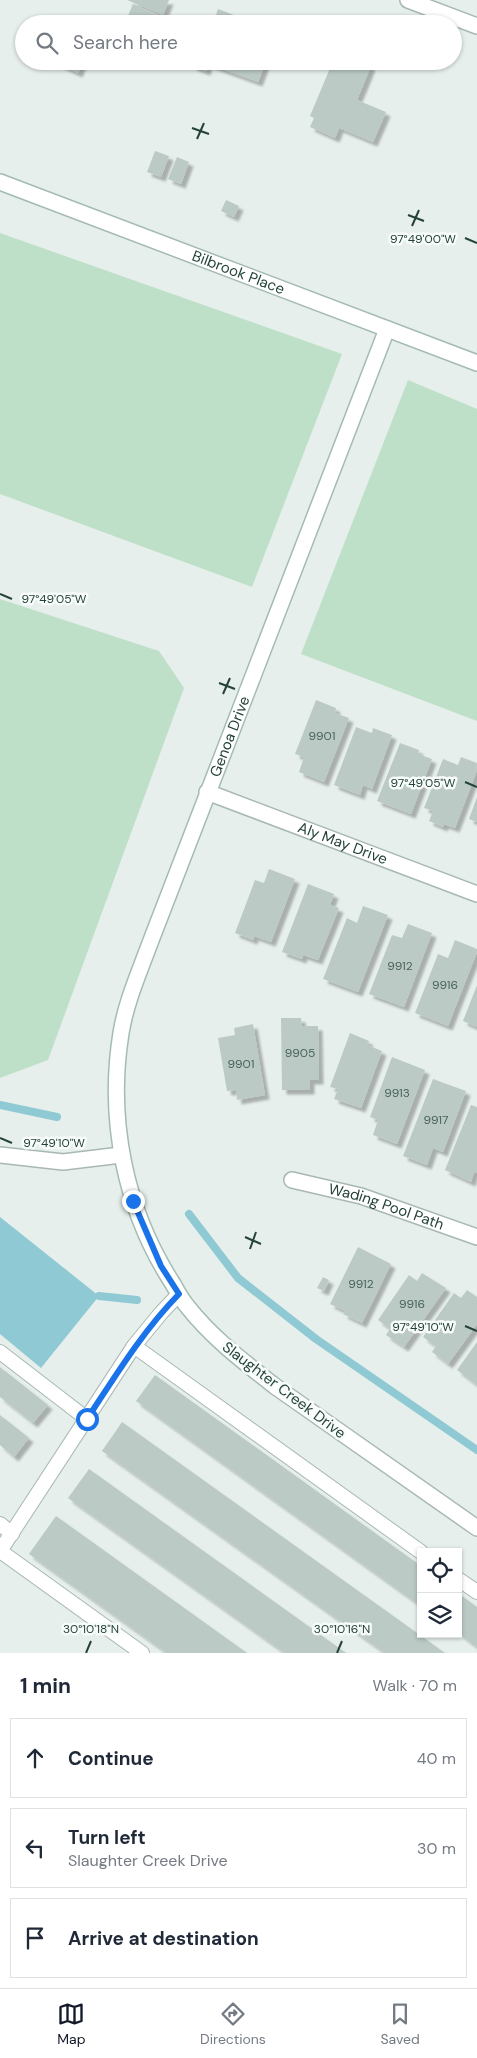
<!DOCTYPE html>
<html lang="en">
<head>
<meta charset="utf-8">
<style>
	:root { --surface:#fff; --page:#f6f6f7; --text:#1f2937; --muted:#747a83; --line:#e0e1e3; --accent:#111827 }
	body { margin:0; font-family:"DM Sans",sans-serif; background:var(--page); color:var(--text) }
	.controls { position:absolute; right:15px; bottom:15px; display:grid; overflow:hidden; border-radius:0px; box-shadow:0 1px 4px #0004 }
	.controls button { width:45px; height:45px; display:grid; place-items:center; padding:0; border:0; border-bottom:1px solid var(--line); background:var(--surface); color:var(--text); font:25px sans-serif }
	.stop { position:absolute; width:15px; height:15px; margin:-11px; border:4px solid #1a73e8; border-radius:50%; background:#fff }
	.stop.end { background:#1a73e8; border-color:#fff; box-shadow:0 1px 5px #0008 }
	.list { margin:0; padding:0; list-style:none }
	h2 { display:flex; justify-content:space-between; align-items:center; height:65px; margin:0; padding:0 20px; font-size:21px }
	h2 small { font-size:16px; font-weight:400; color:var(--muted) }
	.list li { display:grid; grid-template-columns:32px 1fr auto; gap:15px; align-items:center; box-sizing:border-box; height:80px; margin:0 10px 10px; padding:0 10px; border:1px solid var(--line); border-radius:0px }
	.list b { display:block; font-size:19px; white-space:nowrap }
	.list p { margin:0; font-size:16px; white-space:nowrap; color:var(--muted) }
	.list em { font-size:16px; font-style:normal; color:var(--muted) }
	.icon { flex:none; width:28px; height:28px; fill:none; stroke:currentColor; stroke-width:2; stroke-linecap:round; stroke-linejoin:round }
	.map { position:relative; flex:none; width:477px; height:1653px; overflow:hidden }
	.search { position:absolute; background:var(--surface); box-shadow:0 1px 4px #0004; left:15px; right:15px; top:15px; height:55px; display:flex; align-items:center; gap:12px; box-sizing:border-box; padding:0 18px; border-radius:28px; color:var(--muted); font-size:19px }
	.sheet { height:335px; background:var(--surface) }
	nav { display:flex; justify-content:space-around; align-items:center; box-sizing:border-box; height:70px; border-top:1px solid var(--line); background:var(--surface); font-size:14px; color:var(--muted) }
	nav a { display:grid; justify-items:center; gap:2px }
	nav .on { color:var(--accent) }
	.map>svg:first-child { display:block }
	.green { fill:#bfe0c8 }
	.water { fill:#8ec9d4 }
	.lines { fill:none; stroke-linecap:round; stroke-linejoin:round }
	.stream { stroke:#8ec9d4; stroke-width:8 }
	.building { fill:#bbcac4; filter:url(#shadow) }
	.lane-casing { stroke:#a8b8b2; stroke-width:16 }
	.street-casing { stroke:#a8b8b2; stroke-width:18 }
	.secondary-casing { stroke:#a4bbb3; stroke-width:18 }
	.lane { stroke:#fff; stroke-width:14 }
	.street { stroke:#fff; stroke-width:15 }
	.secondary { stroke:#fff; stroke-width:15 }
	.route { stroke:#1a73e8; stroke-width:6 }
	.ticks { fill:none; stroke:#24423a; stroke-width:2 }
	.labels { text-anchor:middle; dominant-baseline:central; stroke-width:5; stroke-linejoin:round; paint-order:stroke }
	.number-label { font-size:12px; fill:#4a645c }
	.street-label { font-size:15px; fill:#24423a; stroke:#f7fbf9 }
	.ticks-label { font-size:12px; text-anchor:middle; fill:#24423a; stroke:#f7fbf9; stroke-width:5; stroke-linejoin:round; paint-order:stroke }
</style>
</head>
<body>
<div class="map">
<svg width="477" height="1653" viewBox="0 0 477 1653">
	<defs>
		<filter id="shadow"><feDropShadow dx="4.5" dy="4.5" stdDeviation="1" flood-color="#0004"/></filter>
	</defs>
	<rect width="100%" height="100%" fill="#e6efeb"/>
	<g class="green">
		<polygon points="0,233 342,354 252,587 0,494"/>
		<polygon points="408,380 477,409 477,721 301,654"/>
		<polygon points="0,599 159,651 184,688 48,1060 0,1078"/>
	</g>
	<polygon class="water" points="0,1217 99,1296 41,1368 0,1334"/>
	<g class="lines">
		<g class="stream">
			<polyline points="0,1105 57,1117"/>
			<polyline points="189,1214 238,1278 316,1339 477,1450"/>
			<polyline points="99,1296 137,1300"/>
		</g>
	</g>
	<g class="building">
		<polygon points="127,0 169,0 163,15"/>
		<polygon points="133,4 155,14 151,24 125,23"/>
		<polygon points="218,9 258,24 213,24"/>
		<polygon points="52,61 83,61 78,73"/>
		<polygon points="194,61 266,61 258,82 208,64 206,71 192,66"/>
		<polygon points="333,61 359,61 371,66 357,100 386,112 373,142 339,128 335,138 310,127 314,118 310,116"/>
		<polygon points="155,151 169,156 161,177 147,172"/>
		<polygon points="177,157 189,162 181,184 168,179"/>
		<polygon points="226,200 239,206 234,217 221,211"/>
		<polygon points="316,700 336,708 335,713 349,718 324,782 299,772 304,757 295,754"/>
		<polygon points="356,727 372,733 373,728 392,735 372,789 363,785 360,795 334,785"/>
		<polygon points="400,743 419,750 418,754 432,759 411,814 377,801"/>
		<polygon points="461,757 477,763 476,773 455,828 444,824 443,827 429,821 433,811 424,808 443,759 458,765"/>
		<polygon points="477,797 477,822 469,819"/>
		<polygon points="269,869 295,879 271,942 254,936 253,940 235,933 255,880 264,883"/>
		<polygon points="308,884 334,894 330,905 339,908 318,960 303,955 302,959 282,952"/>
		<polygon points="363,906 388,915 358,992 323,979 347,918 357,923"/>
		<polygon points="408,924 432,933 404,1007 369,994 392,935 402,938"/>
		<polygon points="455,940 477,949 477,952 448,1026 415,1013 438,954 448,958"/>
		<polygon points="477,985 477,1027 463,1021"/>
		<polygon points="281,1018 301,1018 302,1026 318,1026 319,1080 310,1080 310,1090 282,1090"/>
		<polygon points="253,1024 265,1095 237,1100 236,1090 227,1091 218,1038 235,1035 234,1028"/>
		<polygon points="350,1033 369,1041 367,1045 382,1051 361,1108 334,1099 338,1089 330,1087"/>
		<polygon points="392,1057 425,1070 397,1144 373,1135 378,1120 370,1117"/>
		<polygon points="433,1079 466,1091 443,1152 433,1148 427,1165 403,1156"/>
		<polygon points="471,1105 477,1107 477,1173 474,1172 471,1182 445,1170"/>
		<polygon points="358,1247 391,1264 362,1323 343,1314 345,1311 330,1304"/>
		<polygon points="422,1273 446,1288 404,1347 386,1335 390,1329 378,1320 409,1275 417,1281"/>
		<polygon points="323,1277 329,1280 324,1291 317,1288"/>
		<polygon points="467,1290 477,1297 477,1324 448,1364 432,1352 436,1346 423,1337 454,1293 461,1298"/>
		<polygon points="477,1342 477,1385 457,1370"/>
		<polygon points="0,1367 48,1405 33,1423 0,1397"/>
		<polygon points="155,1375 421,1566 421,1606 136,1401"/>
		<polygon points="0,1415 29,1438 14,1457 0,1445"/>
		<polygon points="122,1422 445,1653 385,1653 102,1451"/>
		<polygon points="89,1469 346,1653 285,1653 68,1498"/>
		<polygon points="56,1516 247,1653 167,1653 29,1554"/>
		<polygon points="458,1593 477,1607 477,1647 458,1633"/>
	</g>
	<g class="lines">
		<defs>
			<g id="lane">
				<polyline points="179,1294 161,1313 134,1346 421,1552"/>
				<polyline points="134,1346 0,1551 142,1653"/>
				<polyline points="0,1352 87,1419"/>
				<polyline points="0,1524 12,1534"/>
				<polyline points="458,1579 477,1592"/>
			</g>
			<g id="street">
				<polyline points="408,0 477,26"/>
				<path id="s1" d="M 207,792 L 477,894"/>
				<polyline points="0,1155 63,1162 121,1155"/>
				<path id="s2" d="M 292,1180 L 361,1196 L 477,1237"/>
				<polyline points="276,1387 477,1528"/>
			</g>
			<g id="secondary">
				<path id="s3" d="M 0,182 L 477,363"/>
				<path id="s4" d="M 276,1387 C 244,1362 212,1338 187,1306 C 181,1299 177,1291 173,1284 C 125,1210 107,1120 121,1033 C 126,1002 139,973 150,943 L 387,329"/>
			</g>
		</defs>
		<use href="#lane" class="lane-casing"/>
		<use href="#street" class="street-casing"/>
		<use href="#secondary" class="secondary-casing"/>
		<use href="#lane" class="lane"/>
		<use href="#street" class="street"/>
		<use href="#secondary" class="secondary"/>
	</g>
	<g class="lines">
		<path class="route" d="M 87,1419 C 116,1375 142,1332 179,1294 L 161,1266 L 133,1201"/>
	</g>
	<path class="ticks" d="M 192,128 L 209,134M 197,139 L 204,123M 408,215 L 424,221M 412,226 L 419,210M 465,238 L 477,243M 0,594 L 12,599M 219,683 L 235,689M 223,694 L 230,678M 465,782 L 477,787M 0,1138 L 12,1143M 245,1237 L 261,1244M 250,1249 L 256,1232M 465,1326 L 477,1331M 86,1653 L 91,1641M 337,1653 L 342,1641"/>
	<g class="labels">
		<g class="number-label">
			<text x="322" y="736">9901</text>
			<text x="400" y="966">9912</text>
			<text x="445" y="985">9916</text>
			<text x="300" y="1053">9905</text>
			<text x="241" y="1064">9901</text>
			<text x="397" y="1093">9913</text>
			<text x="436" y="1120">9917</text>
			<text x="361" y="1284">9912</text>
			<text x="412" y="1304">9916</text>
		</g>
		<g class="street-label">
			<text stroke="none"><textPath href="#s3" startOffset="255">Bilbrook Place</textPath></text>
			<text stroke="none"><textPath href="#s4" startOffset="725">Genoa Drive</textPath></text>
			<text stroke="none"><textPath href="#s1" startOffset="145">Aly May Drive</textPath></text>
			<text stroke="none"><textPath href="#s2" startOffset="98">Wading Pool Path</textPath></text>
			<text transform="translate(284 1390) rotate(37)">Slaughter Creek Drive</text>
		</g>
	</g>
	<g class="ticks-label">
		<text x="423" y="243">97°49'00"W</text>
		<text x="54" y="603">97°49'05"W</text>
		<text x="423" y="787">97°49'05"W</text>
		<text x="54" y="1147">97°49'10"W</text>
		<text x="423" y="1331">97°49'10"W</text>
		<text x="91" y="1633">30°10'18"N</text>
		<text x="342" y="1633">30°10'16"N</text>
	</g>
</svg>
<div class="controls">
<button><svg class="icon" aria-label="locate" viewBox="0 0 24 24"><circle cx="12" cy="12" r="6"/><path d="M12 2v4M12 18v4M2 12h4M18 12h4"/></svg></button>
<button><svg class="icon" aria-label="layers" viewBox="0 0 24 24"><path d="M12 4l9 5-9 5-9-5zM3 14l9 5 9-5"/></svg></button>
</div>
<div class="stop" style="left:87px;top:1419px"></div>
<div class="stop end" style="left:133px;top:1201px"></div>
<div class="search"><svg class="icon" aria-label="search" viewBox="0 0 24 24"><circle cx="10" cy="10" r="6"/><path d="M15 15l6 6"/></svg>Search here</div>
</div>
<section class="sheet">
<h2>1 min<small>Walk · 70 m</small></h2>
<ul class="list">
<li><svg class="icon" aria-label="ahead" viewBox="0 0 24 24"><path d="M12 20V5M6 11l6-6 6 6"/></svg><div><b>Continue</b></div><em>40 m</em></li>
<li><svg class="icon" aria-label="left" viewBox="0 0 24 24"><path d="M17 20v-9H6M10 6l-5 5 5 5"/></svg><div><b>Turn left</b><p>Slaughter Creek Drive</p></div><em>30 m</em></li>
<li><svg class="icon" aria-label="arrive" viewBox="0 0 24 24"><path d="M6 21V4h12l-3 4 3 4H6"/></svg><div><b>Arrive at destination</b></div></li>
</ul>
</section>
<nav>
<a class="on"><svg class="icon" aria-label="map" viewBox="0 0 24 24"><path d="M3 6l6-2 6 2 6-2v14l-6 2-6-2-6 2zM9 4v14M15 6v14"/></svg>Map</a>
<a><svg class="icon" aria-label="directions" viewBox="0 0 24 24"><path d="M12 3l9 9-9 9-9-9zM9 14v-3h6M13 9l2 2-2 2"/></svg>Directions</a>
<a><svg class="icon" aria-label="saved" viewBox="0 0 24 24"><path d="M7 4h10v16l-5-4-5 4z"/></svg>Saved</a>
</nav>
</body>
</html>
